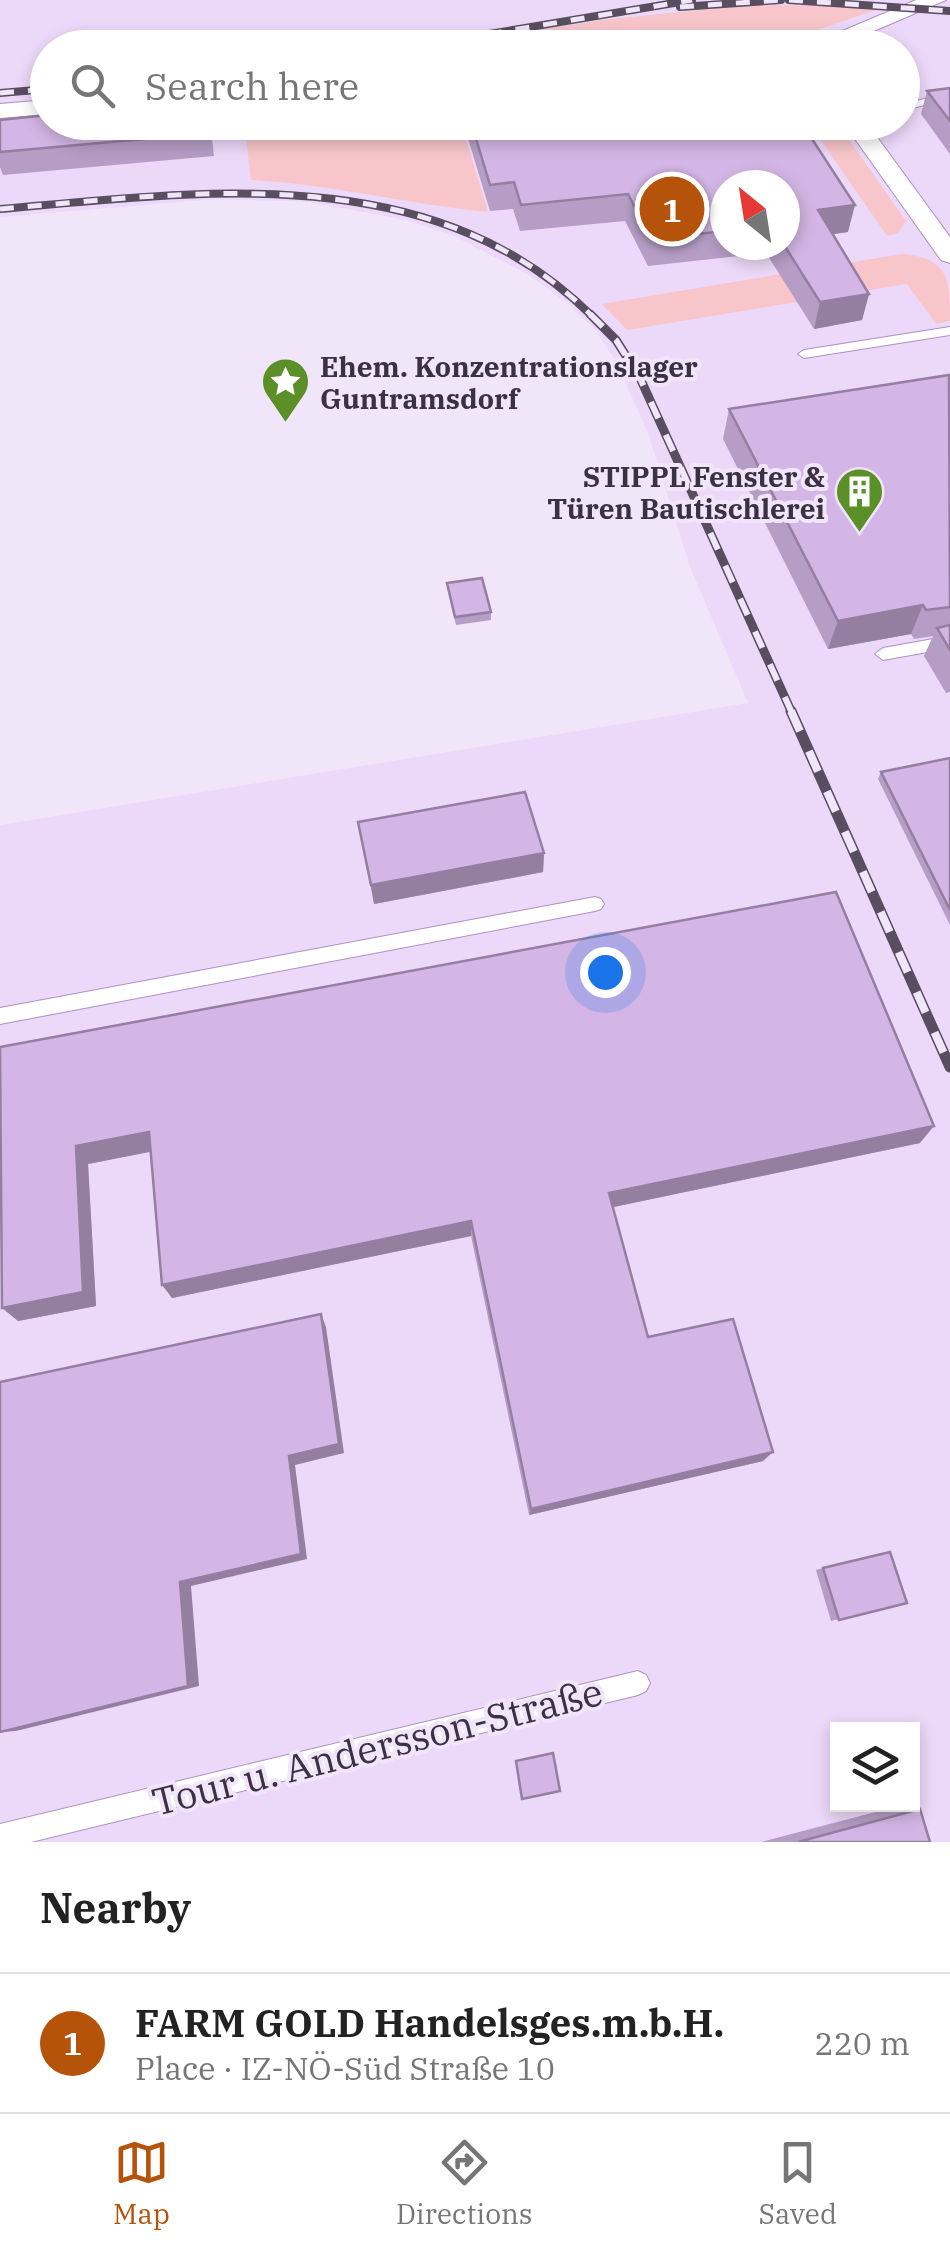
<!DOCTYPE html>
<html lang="en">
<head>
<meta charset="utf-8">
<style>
	:root { --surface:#fff; --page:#f2f2f2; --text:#222; --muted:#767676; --line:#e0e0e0; --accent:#b45309 }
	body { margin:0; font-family:"IBM Plex Serif",serif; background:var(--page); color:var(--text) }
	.controls { position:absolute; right:30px; bottom:30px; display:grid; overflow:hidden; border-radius:0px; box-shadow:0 5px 15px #0003 }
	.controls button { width:90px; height:90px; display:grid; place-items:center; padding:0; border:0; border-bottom:2px solid var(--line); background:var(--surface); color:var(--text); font:50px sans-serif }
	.compass { position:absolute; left:710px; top:170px; width:90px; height:90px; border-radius:50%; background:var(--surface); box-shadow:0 5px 15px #0003; rotate:330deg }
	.you { position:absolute; left:605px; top:972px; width:35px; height:35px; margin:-25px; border:8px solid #fff; border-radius:50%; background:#1a73e8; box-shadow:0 0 0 15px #1a73e833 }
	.badge { display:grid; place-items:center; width:65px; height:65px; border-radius:50%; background:var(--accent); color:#fff; font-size:32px; font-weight:700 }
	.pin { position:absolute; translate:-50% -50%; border:5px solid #fff; box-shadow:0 2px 10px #0006 }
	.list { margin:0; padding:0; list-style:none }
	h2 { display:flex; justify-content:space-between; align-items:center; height:130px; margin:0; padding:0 40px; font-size:42px }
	h2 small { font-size:32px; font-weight:400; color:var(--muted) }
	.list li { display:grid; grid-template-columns:65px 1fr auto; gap:30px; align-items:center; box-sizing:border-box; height:140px; padding:0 40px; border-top:2px solid var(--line) }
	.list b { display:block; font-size:38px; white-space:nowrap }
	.list p { margin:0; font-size:32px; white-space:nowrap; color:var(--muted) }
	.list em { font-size:32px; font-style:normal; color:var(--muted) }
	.icon { flex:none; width:55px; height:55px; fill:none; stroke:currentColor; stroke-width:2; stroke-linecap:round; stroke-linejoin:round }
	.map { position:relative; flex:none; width:950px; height:1842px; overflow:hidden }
	.search { position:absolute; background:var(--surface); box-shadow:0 5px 15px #0003; left:30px; right:30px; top:30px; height:110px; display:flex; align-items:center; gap:25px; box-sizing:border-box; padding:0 35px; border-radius:55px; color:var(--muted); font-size:38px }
	.sheet { height:270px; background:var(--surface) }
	nav { display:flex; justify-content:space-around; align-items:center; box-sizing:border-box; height:140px; border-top:2px solid var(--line); background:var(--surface); font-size:28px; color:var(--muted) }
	nav a { display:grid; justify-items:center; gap:5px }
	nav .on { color:var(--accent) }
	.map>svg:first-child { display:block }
	.built { fill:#ecd8f9; fill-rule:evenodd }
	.green { fill:#f8c6ca }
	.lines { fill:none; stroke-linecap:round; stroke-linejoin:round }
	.lane-casing { stroke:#ad91bf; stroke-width:2 }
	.street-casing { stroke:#ad91bf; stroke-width:2 }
	.lane { fill:#fff; fill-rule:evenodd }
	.street { fill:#fff; fill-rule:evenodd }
	.rail-far2-casing { stroke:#594d60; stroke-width:8 }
	.rail-far1-casing { stroke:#594d60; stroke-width:9 }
	.rail-casing { stroke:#594d60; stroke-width:11 }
	.rail-far2 { stroke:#f1e6f9; stroke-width:5; stroke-dasharray:14; stroke-linecap:butt }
	.rail-far1 { stroke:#f1e6f9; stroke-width:6; stroke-dasharray:18; stroke-linecap:butt }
	.rail { stroke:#f1e6f9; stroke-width:8; stroke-dasharray:22; stroke-linecap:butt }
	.wall { fill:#b59dc5; fill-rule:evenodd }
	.shaded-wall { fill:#947fa0 }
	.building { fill:#d3b6e5; stroke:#947fa0; stroke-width:2.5 }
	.labels { text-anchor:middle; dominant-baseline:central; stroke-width:8; stroke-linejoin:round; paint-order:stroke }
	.far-poi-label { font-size:28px; font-weight:bold; fill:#3c3043; stroke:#f1e6f9; text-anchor:start }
	.near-street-label { font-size:38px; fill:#3c3043; stroke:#f1e6f9 }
</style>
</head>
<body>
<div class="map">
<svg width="950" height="1842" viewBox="0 0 950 1842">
	<rect width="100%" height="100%" fill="#f1e6f9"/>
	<path class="built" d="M 0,0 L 950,0 L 950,1842 L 0,1842 L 0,825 L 748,703 L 690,567 L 648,433 L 616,362 L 596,331 L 568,304 L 531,276 L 454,236 L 406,220 L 309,202 L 217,199 L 0,217 ZM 48,48 L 902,48 L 902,122 L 48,122 ZM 725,185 L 785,185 L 785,245 L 725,245 ZM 838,1730 L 912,1730 L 912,1804 L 838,1804 Z"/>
	<g class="green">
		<polygon points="752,5 888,6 796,37 761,43 426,47 609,19"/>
		<path d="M 244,123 L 461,123 L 488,212 C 408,204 331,184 251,180 Z"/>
		<polygon points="809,123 837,123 906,221 898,233 887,236"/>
		<path d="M 902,254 C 950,258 950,280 950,321 L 936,324 L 907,284 L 627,330 L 602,304 Z"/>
	</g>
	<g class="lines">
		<defs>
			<g id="lane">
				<polygon points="950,92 950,98 902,111 902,105"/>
				<polygon points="950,327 950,335 804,358 798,354 804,350"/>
				<polygon points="950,636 950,648 883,660 875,654 883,648"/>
				<polygon points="595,897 601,899 604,904 601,909 595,911 0,1024 0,1008"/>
				<polygon points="638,1671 646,1675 650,1683 646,1691 638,1695 31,1842 0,1842 0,1824"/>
			</g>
			<g id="street">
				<polygon points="916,0 946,0 834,48 802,48"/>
				<polygon points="48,100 48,114 0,118 0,104"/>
				<polygon points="843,122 866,122 950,237 950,263 941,260"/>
			</g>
		</defs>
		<use href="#lane" class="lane-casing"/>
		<use href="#street" class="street-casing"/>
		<use href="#lane" class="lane"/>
		<use href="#street" class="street"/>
		<defs>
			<g id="rail-far2">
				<polyline points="789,0 950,11"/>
				<polyline points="680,7 781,0"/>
				<polyline points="405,48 692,0"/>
				<polyline points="0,93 48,89"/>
				<path d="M 0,209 C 204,191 434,159 592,316"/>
			</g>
			<polyline id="rail-far1" points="590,314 616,340 640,378 792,713"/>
			<polyline id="rail" points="791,711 950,1067"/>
		</defs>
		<use href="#rail-far2" class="rail-far2-casing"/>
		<use href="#rail-far1" class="rail-far1-casing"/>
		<use href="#rail" class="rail-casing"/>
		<use href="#rail-far2" class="rail-far2"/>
		<use href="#rail-far1" class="rail-far1"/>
		<use href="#rail" class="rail"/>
	</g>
	<g class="wall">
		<polygon points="950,88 950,154 921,114 927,91"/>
		<polygon points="0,120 210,122 214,156 3,175 0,167"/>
		<path d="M 463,122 L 801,122 L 848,232 L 833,234 L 869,294 L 862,320 L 814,329 L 766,253 L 648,266 L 625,221 L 520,231 L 513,209 L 490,211 ZM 725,185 L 785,185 L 785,245 L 725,245 Z"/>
		<polygon points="950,376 950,692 946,693 924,656 933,636 914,639 911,634 828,649 723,439 729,409"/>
		<polygon points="447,583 491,612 491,620 456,625 448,591"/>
		<polygon points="950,758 950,925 878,779 881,772"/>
		<polygon points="358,822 544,853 543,872 374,904"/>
		<polygon points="0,1047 920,1143 613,1207 648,1337 763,1461 529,1515 471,1236 172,1298 151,1151 88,1164 96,1306 18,1321"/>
		<polygon points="823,1568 907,1603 831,1621 816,1570"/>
		<polygon points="902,1805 920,1809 930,1842 761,1842"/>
	</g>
	<g class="shaded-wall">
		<polygon points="855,205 848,232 812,237 818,210"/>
		<polygon points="869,294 862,320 814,329 820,302"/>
		<polygon points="923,605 911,634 828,649 838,621"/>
		<polygon points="544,853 543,872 374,904 371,885"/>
		<polygon points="934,1126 920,1143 604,1209 609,1193"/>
		<polygon points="149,1132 160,1150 88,1164 96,1306 18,1321 2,1308 76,1146"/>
		<polygon points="471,1221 471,1236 172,1298 162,1285"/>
		<polygon points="321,1314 326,1327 344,1453 295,1465 307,1559 191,1586 199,1686 16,1731 0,1732 289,1456"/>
		<polygon points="773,1452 763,1461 529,1515 531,1509"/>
	</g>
	<g class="building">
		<polygon points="950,88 950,121 927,91"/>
		<polygon points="48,115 48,122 209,122 210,133 0,152 0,120"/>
		<polygon points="471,122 801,122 855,205 818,210 869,294 820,302 784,245 785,245 785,185 725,185 725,231 651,239 628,194 521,205 514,182 490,185"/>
		<polygon points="949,375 950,607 926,610 923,605 838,621 729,409"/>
		<polygon points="482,578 491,612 455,617 447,583"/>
		<polygon points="950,625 950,650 937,628"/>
		<polygon points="950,758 950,910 881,772"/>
		<polygon points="525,792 544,853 371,885 358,822"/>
		<polygon points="836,892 934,1126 609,1193 648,1337 733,1319 773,1452 531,1509 471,1221 162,1285 149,1132 76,1146 83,1292 2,1308 0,1047"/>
		<polygon points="321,1314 339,1444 289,1456 301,1554 180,1582 188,1686 0,1732 0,1382"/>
		<polygon points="890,1552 907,1603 839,1620 823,1568"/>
		<polygon points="553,1753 560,1791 522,1799 516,1761"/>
		<polygon points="920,1809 930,1842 798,1842"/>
	</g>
	<defs>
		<symbol id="sight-pin" viewBox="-11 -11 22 30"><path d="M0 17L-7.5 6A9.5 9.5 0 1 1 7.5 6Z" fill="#5b8f27" stroke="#f1e6f9"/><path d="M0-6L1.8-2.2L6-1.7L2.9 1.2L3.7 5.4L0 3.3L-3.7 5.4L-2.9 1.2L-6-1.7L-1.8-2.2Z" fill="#fff"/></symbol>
		<symbol id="building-pin" viewBox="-11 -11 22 30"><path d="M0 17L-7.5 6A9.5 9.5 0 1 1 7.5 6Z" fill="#5b8f27" stroke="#f1e6f9"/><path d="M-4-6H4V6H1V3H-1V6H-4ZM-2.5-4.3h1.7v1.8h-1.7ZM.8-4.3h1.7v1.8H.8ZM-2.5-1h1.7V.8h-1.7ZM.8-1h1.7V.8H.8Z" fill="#fff"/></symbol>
	</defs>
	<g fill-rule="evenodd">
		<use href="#sight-pin" x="258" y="354" width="55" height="75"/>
		<use href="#building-pin" x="832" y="464" width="55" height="75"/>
	</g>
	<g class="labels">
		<g class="far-poi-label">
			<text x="320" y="366">Ehem. Konzentrationslager<tspan x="320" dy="32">Guntramsdorf</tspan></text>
			<text x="825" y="476" text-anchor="end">STIPPL Fenster &amp;<tspan x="825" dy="32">Türen Bautischlerei</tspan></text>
		</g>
		<g class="near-street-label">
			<text transform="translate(377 1746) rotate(-14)">Tour u. Andersson-Straße</text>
		</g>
	</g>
</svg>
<div class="controls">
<button><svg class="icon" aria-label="layers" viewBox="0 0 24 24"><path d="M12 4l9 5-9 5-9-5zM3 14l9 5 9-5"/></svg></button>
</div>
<svg class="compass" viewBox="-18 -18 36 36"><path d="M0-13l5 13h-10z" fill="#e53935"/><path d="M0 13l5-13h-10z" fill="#767676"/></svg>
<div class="you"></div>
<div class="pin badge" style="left:672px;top:209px">1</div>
<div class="search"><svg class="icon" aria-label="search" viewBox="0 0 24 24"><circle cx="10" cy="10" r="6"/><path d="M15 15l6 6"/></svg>Search here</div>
</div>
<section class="sheet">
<h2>Nearby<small></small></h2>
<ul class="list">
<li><span class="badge">1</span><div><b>FARM GOLD Handelsges.m.b.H.</b><p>Place · IZ-NÖ-Süd Straße 10</p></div><em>220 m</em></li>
</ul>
</section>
<nav>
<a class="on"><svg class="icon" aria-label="map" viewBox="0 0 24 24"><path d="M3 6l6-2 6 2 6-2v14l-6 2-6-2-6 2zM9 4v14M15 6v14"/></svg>Map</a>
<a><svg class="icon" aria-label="directions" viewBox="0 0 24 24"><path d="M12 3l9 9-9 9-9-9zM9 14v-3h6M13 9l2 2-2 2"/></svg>Directions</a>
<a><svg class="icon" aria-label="saved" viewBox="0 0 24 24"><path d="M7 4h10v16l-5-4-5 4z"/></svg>Saved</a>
</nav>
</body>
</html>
